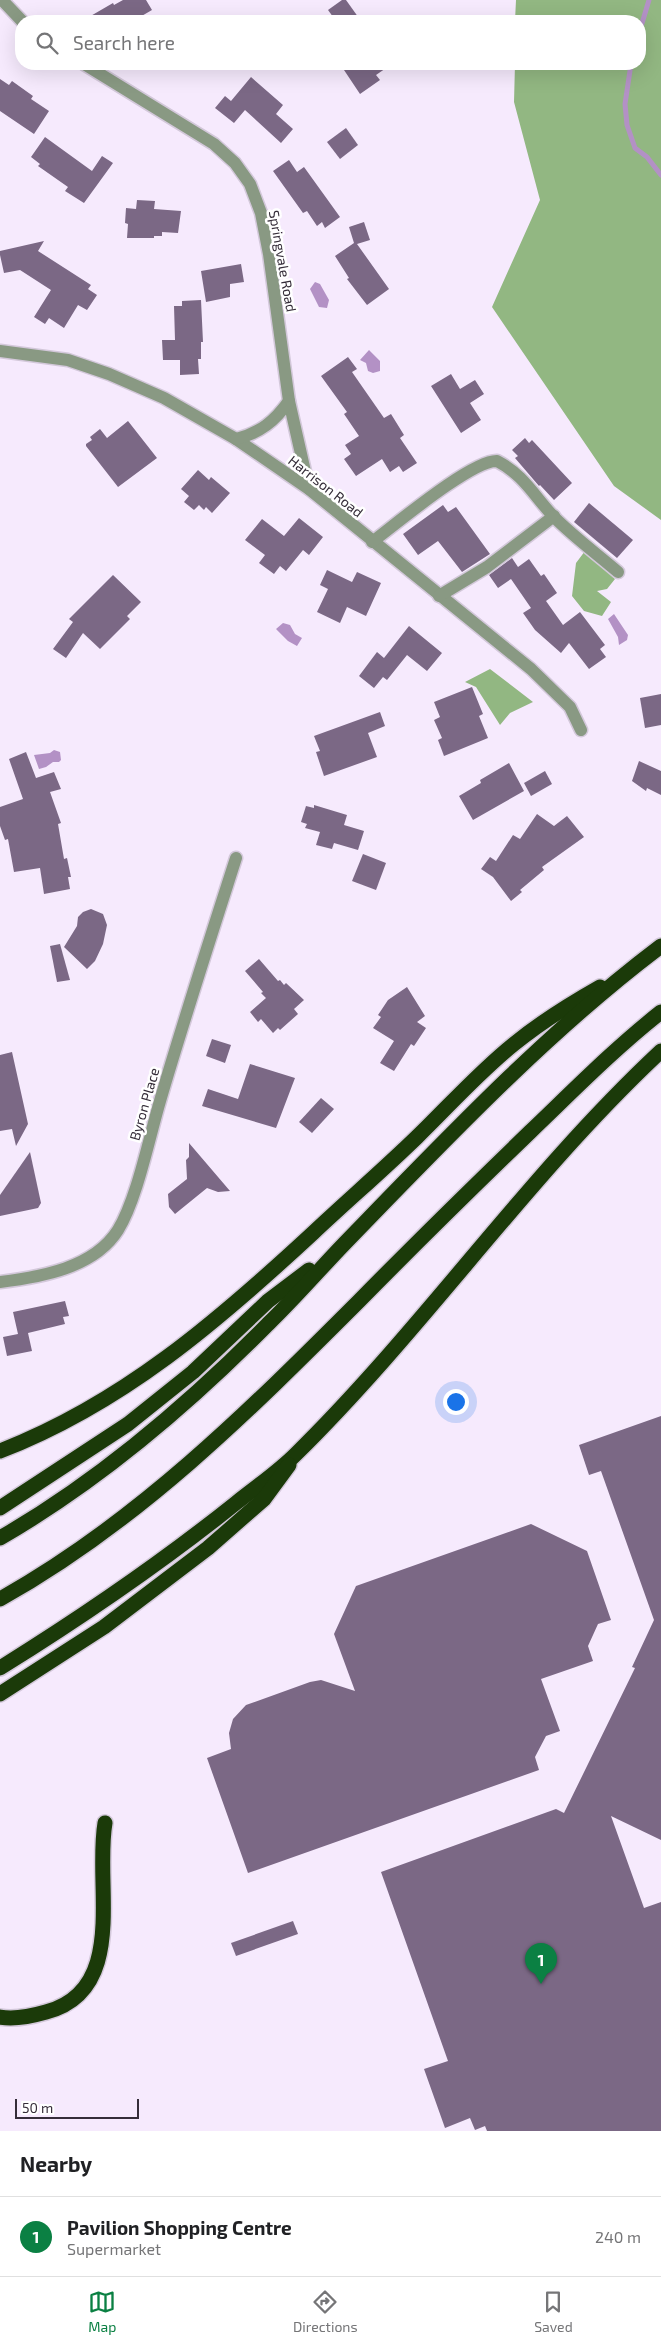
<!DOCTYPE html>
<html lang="en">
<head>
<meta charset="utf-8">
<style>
	:root { --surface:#fff; --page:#f2f2f2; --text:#202124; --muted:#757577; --line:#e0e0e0; --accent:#0b8043 }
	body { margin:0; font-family:"Exo 2",sans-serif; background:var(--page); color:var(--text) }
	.scale { position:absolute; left:15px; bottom:12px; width:124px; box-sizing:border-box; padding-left:5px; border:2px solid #352d39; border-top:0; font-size:14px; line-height:18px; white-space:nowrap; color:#352d39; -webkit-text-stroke:4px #fff; paint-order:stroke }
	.you { position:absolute; left:455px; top:1401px; width:18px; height:18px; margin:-12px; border:4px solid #fff; border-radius:50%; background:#1a73e8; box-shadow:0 0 0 8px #1a73e833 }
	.badge { display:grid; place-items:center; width:32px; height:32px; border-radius:50%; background:var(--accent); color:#fff; font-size:16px; font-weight:700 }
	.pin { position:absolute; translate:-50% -41px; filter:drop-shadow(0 1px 2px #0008) }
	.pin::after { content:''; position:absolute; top:26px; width:18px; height:15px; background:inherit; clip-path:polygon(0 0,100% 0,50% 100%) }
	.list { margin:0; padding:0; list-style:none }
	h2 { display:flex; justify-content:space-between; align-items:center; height:65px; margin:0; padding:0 20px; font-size:21px }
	h2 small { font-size:16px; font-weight:400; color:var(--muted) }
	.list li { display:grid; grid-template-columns:32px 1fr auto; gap:15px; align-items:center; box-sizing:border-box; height:80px; padding:0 20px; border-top:1px solid var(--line) }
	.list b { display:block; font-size:19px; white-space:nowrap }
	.list p { margin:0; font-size:16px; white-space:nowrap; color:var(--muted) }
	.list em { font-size:16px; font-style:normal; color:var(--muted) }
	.icon { flex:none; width:28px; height:28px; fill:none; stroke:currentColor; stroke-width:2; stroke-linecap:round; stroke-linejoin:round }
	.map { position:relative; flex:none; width:661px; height:2131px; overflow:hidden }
	.search { position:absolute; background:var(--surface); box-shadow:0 5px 20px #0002; left:15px; right:15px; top:15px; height:55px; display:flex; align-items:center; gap:12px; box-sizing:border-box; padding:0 18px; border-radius:20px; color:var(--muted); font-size:19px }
	.sheet { height:145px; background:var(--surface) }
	nav { display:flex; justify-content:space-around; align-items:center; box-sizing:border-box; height:70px; border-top:1px solid var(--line); background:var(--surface); font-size:14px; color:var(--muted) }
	nav a { display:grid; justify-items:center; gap:2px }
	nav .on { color:var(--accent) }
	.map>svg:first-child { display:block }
	.forest { fill:#92b782 }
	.water { fill:#b391c5 }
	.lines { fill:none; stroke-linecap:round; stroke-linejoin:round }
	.stream { stroke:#b391c5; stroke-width:5 }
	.building { fill:#7b6885 }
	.minor-casing { stroke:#d3c8da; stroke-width:15 }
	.highway-casing { stroke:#d3c8da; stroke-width:18 }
	.minor { stroke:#899983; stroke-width:12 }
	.highway { stroke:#1b3a09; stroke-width:15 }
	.labels { text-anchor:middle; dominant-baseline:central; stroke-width:5; stroke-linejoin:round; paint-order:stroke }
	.street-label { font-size:14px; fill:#352d39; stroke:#fff }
</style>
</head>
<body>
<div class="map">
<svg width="661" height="2131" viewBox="0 0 661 2131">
	<rect width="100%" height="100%" fill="#f6eafd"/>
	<g class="forest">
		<polygon points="516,0 661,0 661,520 614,486 492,307 540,200 514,102 515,64 640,64 640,21 515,21"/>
		<polygon points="585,551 615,579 607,589 597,591 611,602 602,616 584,611 572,596 576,563"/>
		<polygon points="490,669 533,702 510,713 500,725 476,687 465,682"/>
	</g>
	<g class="water">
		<polygon points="315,282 320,284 329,300 327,308 319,307 310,289"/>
		<polygon points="369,350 380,361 380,371 373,373 368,371 366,363 360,360"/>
		<polygon points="614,614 628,635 627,640 619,645 618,637 608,619"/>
		<polygon points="283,623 290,625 295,634 302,638 297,646 288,641 276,629"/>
		<polygon points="54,750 60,752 61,760 59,762 53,762 46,767 39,769 34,755 50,753"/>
	</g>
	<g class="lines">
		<g class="stream">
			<polyline points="640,30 649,0"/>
			<polyline points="631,64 625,104 627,125 635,148 647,157 661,175"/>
		</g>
	</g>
	<g class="building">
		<polygon points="123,0 146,0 152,10 133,21 82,21 113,3 114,5"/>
		<polygon points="342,0 346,0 361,21 336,21 328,10"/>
		<polygon points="340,64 392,64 376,75 380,80 360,94"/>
		<polygon points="251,77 283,105 276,114 293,129 281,143 245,110 234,123 215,108 225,96 231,101"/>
		<polygon points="0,79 9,85 12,81 33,96 31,99 49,111 34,134 0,111"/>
		<polygon points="346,128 358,145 340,159 327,142"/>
		<polygon points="45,137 92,171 102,156 113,163 84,203 65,191 68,187 38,166 40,164 31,157"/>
		<polygon points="289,160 297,172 304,167 340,217 325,228 322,222 317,226 307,211 303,213 273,171"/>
		<polygon points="137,200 155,201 154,209 181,211 178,233 162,232 162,236 154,236 154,238 127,238 128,224 125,223 126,208 136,209"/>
		<polygon points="364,222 370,240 357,244 389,289 367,305 347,279 349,278 335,256 354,243 349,227"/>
		<polygon points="44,241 38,251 91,285 88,289 97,295 87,310 78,305 64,328 49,318 45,324 34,317 51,290 20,270 4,273 0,255 0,251"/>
		<polygon points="241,264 244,282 230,284 230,297 206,302 201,271"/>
		<polygon points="201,300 203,342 201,342 201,359 198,359 199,374 180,375 180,360 163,360 162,340 175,340 174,306 182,306 182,301"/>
		<polygon points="348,357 357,369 352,372 384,418 391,414 404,435 400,438 417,463 403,472 399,466 390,472 382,459 356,476 344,459 351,454 345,445 359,436 344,414 347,412 321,376"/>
		<polygon points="451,374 460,389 475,380 484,394 470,403 481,420 461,433 431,386"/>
		<polygon points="128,421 157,458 118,487 86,446 86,444 92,440 90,437 100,429 107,438"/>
		<polygon points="525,438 529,443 532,440 572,483 554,500 540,485 539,486 515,458 518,456 512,450"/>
		<polygon points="198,470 209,480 211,477 230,493 212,513 206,507 204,510 199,505 194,510 184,502 189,496 181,489"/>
		<polygon points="589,503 633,540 617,558 574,522"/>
		<polygon points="443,505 448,512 456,507 490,554 462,572 438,541 418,555 403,534"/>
		<polygon points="299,518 323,537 309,555 303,550 286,571 280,566 274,574 259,563 265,555 245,540 262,519 284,536"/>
		<polygon points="512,558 518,567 529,559 541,576 544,574 557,593 546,601 563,625 580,612 605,645 600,649 606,657 589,669 569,643 561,653 535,630 523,613 531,608 511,579 498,588 489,575"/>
		<polygon points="327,570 352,582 357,572 381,583 366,616 347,607 340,623 317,612 328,589 320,585"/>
		<polygon points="113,575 141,602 127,616 130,619 100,649 83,633 66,658 53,649 73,622 69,619"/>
		<polygon points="409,626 442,653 427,671 407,655 387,680 383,677 374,688 359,676 377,652 384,658"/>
		<polygon points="472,687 483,714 479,716 488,738 444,756 438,740 442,738 434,720 440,717 434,702"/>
		<polygon points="661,694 661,725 645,728 640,698"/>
		<polygon points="380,712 385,726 368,733 377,757 324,776 316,752 320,751 314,736"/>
		<polygon points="26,752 36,778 54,772 61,789 50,792 61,823 58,824 64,859 67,858 71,877 68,877 70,889 44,894 40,868 14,872 8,839 5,840 0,826 0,807 23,799 9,759"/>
		<polygon points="639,761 661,771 661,795 647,788 646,791 632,781"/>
		<polygon points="509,763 524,791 473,820 459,796 481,783 480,780"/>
		<polygon points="545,771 552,784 531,796 524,783"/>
		<polygon points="314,805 347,815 344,825 364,831 358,850 334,843 332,849 316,845 320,832 305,828 307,824 301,822 306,806 314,808"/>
		<polygon points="537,814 554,826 567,816 584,837 542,867 544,870 520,890 522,892 511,901 493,877 481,869 490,857 496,861 513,835 520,839"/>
		<polygon points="363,854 386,863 376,890 352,881"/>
		<polygon points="91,909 103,914 107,925 103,944 95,961 87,969 64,947 77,926 78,917 83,912"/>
		<polygon points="60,944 70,980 57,982 50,946"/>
		<polygon points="259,959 278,981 280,980 284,985 286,983 304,1000 294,1009 298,1014 280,1030 278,1028 273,1033 261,1019 258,1022 250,1012 266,998 261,993 263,992 245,971"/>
		<polygon points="407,987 425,1016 417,1022 426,1028 414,1046 411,1044 394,1071 380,1063 394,1041 373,1028 381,1017 378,1015 388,1000"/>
		<polygon points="212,1039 231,1045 225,1063 206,1056"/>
		<polygon points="12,1052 28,1124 16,1146 12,1129 0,1131 0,1055"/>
		<polygon points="250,1064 295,1078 276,1128 202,1106 208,1089 238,1099"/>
		<polygon points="321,1098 334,1109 312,1133 299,1122"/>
		<polygon points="189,1143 230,1191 218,1192 207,1188 175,1214 169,1207 168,1194 187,1179 186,1160 189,1157"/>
		<polygon points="30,1152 41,1203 38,1208 0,1216 0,1195"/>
		<polygon points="65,1301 69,1316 63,1317 65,1324 28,1333 32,1351 7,1356 3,1337 18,1334 13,1312"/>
		<polygon points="661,1416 661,1840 611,1816 644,1908 661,1902 661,2131 487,2131 485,2126 475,2130 470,2118 445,2128 424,2069 448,2061 381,1872 556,1809 564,1813 635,1668 632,1667 654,1620 601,1471 589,1475 579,1445"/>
		<polygon points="531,1524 587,1551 611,1620 598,1624 588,1646 593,1661 541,1679 560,1731 546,1736 535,1757 539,1770 248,1873 207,1758 231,1749 229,1733 233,1719 246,1705 310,1682 321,1680 355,1691 334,1634 356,1586"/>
		<polygon points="293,1921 298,1934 236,1956 231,1943"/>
	</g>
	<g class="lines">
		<defs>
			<g id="minor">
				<polyline points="2,0 22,21"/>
				<polyline points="84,64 214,144 235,163 250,184 261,213 269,254 289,401 309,489"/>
				<polyline points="0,351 68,360 109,374 164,398 236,439 309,489 531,669 570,707 581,730"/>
				<path d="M 236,439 C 260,433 275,421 289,401"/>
				<path d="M 372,542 C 396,524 472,460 497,461 C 524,475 534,496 554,517 C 574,537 597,554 618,572"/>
				<polyline points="439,596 487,567 554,516"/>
				<path d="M 0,1282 C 41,1277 94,1268 118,1230 C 137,1199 149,1138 160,1101 C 184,1019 210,939 236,858"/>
			</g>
			<g id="highway">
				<path d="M 0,1451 C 122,1404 218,1321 313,1233 C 347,1201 383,1170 417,1137 C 449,1106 479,1072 514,1044 C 541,1022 570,1004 600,987"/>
				<polyline points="0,1508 128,1424 193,1372 268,1301 309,1270"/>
				<path d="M 0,1538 C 99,1481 188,1405 268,1324 C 295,1298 319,1270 345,1243 C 444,1141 548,1031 661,946"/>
				<path d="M 0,1599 C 138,1522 248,1412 359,1301 C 415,1244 472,1188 530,1132 C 573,1091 614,1049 661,1012"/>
				<path d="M 0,1668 C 82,1617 161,1563 236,1503 C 256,1487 278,1472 296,1454 C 425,1327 528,1175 661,1051"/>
				<polyline points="0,1694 104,1627 208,1548 264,1499 289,1465"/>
				<path d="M 0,2017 C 15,2020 32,2016 46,2012 C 129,1990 94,1885 105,1823"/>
			</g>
		</defs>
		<use href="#minor" class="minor-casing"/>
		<use href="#highway" class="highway-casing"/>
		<use href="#minor" class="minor"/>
		<use href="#highway" class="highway"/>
	</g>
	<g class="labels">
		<g class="street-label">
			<text transform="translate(283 261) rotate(80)">Springvale Road</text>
			<text transform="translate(326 486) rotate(38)">Harrison Road</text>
			<text transform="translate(144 1104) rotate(-74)">Byron Place</text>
		</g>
	</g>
</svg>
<div class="scale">50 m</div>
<div class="you"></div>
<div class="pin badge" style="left:541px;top:1984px">1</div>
<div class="search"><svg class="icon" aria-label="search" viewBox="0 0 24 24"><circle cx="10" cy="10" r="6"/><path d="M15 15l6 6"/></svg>Search here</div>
</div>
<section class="sheet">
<h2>Nearby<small></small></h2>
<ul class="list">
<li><span class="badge">1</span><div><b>Pavilion Shopping Centre</b><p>Supermarket</p></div><em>240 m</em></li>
</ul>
</section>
<nav>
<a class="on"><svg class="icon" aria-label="map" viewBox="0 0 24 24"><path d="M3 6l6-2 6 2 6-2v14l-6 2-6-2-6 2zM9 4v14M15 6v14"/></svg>Map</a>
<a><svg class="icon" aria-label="directions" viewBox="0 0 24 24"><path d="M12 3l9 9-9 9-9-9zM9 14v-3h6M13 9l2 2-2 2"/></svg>Directions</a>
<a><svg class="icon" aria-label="saved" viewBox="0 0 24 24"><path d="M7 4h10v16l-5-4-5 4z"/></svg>Saved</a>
</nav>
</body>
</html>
